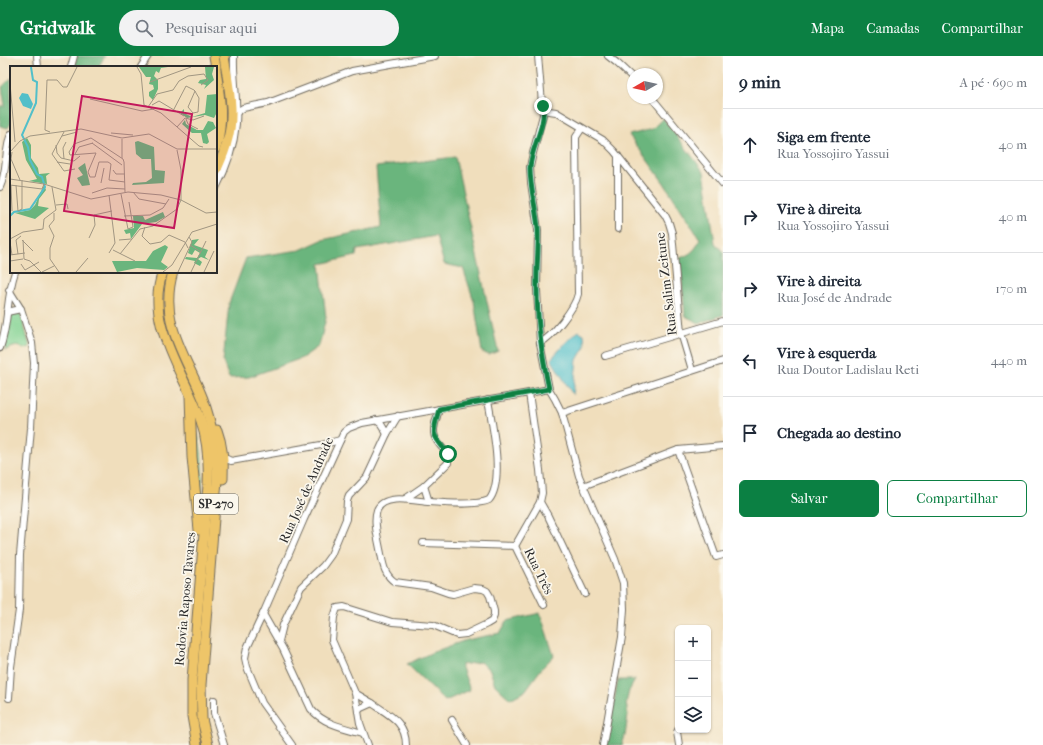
<!DOCTYPE html>
<html lang="pt">
<head>
<meta charset="utf-8">
<style>
	:root { --surface:#fff; --page:#f2f2f3; --text:#1f2937; --muted:#747a83; --line:#e0e1e3; --accent:#0b8043 }
	body { margin:0; font-family:"IM FELL French Canon",serif; background:var(--page); color:var(--text) }
	.controls { position:absolute; right:12px; bottom:12px; display:grid; overflow:hidden; border-radius:6px; box-shadow:0 1px 3px #0004 }
	.controls button { width:36px; height:36px; display:grid; place-items:center; padding:0; border:0; border-bottom:1px solid var(--line); background:var(--surface); color:var(--text); font:20px sans-serif }
	.compass { position:absolute; left:627px; top:12px; width:36px; height:36px; border-radius:50%; background:var(--surface); box-shadow:0 1px 3px #0004; rotate:261deg }
	.stop { position:absolute; width:12px; height:12px; margin:-9px; border:3px solid #0b8043; border-radius:50%; background:#fff }
	.stop.end { background:#0b8043; border-color:#fff; box-shadow:0 1px 4px #0008 }
	.list { margin:0; padding:0; list-style:none }
	h2 { display:flex; justify-content:space-between; align-items:center; height:52px; margin:0; padding:0 16px; font-size:17px }
	h2 small { font-size:13px; font-weight:400; color:var(--muted) }
	.list li { display:grid; grid-template-columns:26px 1fr auto; gap:12px; align-items:center; box-sizing:border-box; height:72px; padding:0 16px; border-top:1px solid var(--line) }
	.list b { display:block; font-size:15px; white-space:nowrap }
	.list p { margin:0; font-size:13px; white-space:nowrap; color:var(--muted) }
	.list em { font-size:13px; font-style:normal; color:var(--muted) }
	.actions { display:flex; gap:8px; padding:12px 16px }
	.actions a { flex:1; padding:9px 0; border:1px solid var(--accent); border-radius:6px; text-align:center; font-size:14px; color:var(--accent) }
	.actions .main { background:var(--accent); color:#fff }
	.icon { flex:none; width:22px; height:22px; fill:none; stroke:currentColor; stroke-width:2; stroke-linecap:round; stroke-linejoin:round }
	.map { position:relative; flex:none; width:723px; height:689px; overflow:hidden }
	header { display:flex; align-items:center; gap:24px; box-sizing:border-box; height:56px; padding:0 20px; background:var(--accent); color:#fff }
	header strong { font-size:19px }
	nav { display:flex; gap:22px; margin-inline-start:auto; font-size:14px }
	.search { width:280px; height:36px; background:var(--page); display:flex; align-items:center; gap:10px; box-sizing:border-box; padding:0 14px; border-radius:22px; color:var(--muted); font-size:15px }
	main { display:flex }
	aside { flex:1; background:var(--surface) }
	.map>svg:first-child { display:block }
	.green { fill:#83d393; stroke:#577f5f }
	.forest { fill:#6ab57d; stroke:#4a7054 }
	.water { fill:#52bfc9; stroke:#3e757a }
	.lines { fill:none; stroke-linecap:round; stroke-linejoin:round }
	.minor-casing { stroke:#706a5e; stroke-width:8 }
	.highway-casing { stroke:#706a5e; stroke-width:11 }
	.minor { stroke:#fff; stroke-width:6 }
	.highway { stroke:#eec569; stroke-width:9 }
	.route { stroke:#0b8043; stroke-width:5 }
	.labels { text-anchor:middle; dominant-baseline:central; stroke-width:3.5; stroke-linejoin:round; paint-order:stroke }
	.shield { fill:#fbf7ec; stroke:#696865; stroke-width:1 }
	.shield-label { font-size:12px; font-weight:bold; fill:#2b2b2b }
	.street-label { font-size:13px; fill:#2b2b2b; stroke:#fbf7ec }
	.inset-river { fill:none; stroke:#52bfc9; stroke-width:2 }
	.inset-road { fill:none; stroke:#a19682; stroke-width:1 }
	.view { fill:#c2185b; fill-opacity:0.15; stroke:#c2185b; stroke-width:2 }
	.inset-edge { fill:none; stroke:#2b2b2b; stroke-width:2 }
</style>
</head>
<body>
<header>
<strong>Gridwalk</strong>
<div class="search"><svg class="icon" aria-label="search" viewBox="0 0 24 24"><circle cx="10" cy="10" r="6"/><path d="M15 15l6 6"/></svg>Pesquisar aqui</div>
<nav><a>Mapa</a><a>Camadas</a><a>Compartilhar</a></nav>
</header>
<main>
<div class="map">
<svg width="723" height="689" viewBox="0 0 723 689">
	<rect width="100%" height="100%" fill="#fbf7ec"/>
	<filter id="ink" filterUnits="userSpaceOnUse"><feTurbulence type="fractalNoise" baseFrequency=".025" numOctaves="2"/><feDisplacementMap in="SourceGraphic" scale="8" xChannelSelector="R" yChannelSelector="G"/><feConvolveMatrix kernelMatrix="1 2 1 2 8 2 1 2 1" color-interpolation-filters="sRGB"/></filter>
	<filter id="wash" filterUnits="userSpaceOnUse"><feTurbulence type="fractalNoise" baseFrequency=".012" numOctaves="4" result="noise"/><feDisplacementMap in="SourceGraphic" scale="16" xChannelSelector="R" yChannelSelector="G"/><feGaussianBlur stdDeviation="0.9" result="paint"/><feColorMatrix in="noise" values="0 0 0 0 0 0 0 0 0 0 0 0 0 0 0 0 0 1.4 0 .05"/><feComposite in="paint" operator="in"/></filter>
	<g filter="url(#wash)">
		<rect width="100%" height="100%" fill="#f0debc"/>
		<g class="green">
			<polygon points="12,255 20,256 30,291 23,293 19,289 5,294 10,257"/>
			<path d="M 194,369 C 206,396 202,427 200,456 Z"/>
		</g>
		<g class="forest">
			<polygon points="77,0 105,0 98,11 74,11"/>
			<polygon points="11,22 11,67 8,72 0,70 0,50 5,50 2,31"/>
			<path d="M 663,62 L 704,116 L 715,187 L 723,196 L 723,259 L 699,267 L 685,260 L 680,202 C 691,198 696,194 700,183 L 664,127 L 629,79 L 652,73 Z"/>
			<polygon points="455,101 498,295 489,299 482,296 474,245 463,212 444,208 436,180 357,194 356,200 320,208 326,262 319,290 302,302 249,321 229,322 223,306 229,247 246,202 300,194 322,184 381,171 376,111"/>
			<polygon points="540,557 554,600 542,612 525,635 510,643 495,629 490,614 480,606 461,609 470,634 445,645 407,608 433,596 466,584 500,577 507,565"/>
			<polygon points="618,624 635,624 629,635 626,647 628,659 625,680 622,689 606,689"/>
		</g>
		<polygon class="water" points="579,275 584,278 585,290 577,304 573,339 551,303 571,281"/>
	</g>
	<g filter="url(#ink)">
		<g class="lines">
			<defs>
				<g id="minor">
					<polyline points="37,0 38,11"/>
					<polyline points="538,0 543,59 533,97 530,111 531,127 538,174 537,234 540,287 549,333 555,343 562,357 579,420 615,503 623,527 624,553 622,581 603,689"/>
					<polyline points="608,0 617,7 633,22"/>
					<polyline points="71,11 74,0"/>
					<polyline points="141,11 148,0"/>
					<polyline points="652,42 723,128"/>
					<polyline points="543,54 556,56 603,84 614,95 665,159 669,167 672,177 681,277 692,314"/>
					<polyline points="236,57 243,52 268,47 352,15 435,0"/>
					<polyline points="618,100 618,173"/>
					<path d="M 0,131 C 8,114 4,95 11,78"/>
					<path d="M 216,132 C 226,113 234,89 236,68 C 238,45 233,22 234,0"/>
					<polyline points="9,234 21,253 32,287 34,307 31,372 20,499 19,554 11,611 9,642"/>
					<polyline points="7,256 21,253"/>
					<path d="M 540,287 C 552,281 575,252 578,238 L 576,86 L 576,81 L 582,72"/>
					<path d="M 0,292 C 9,268 6,241 15,216"/>
					<polyline points="605,300 723,265"/>
					<polyline points="529,337 540,414 542,437 540,446 548,460 585,538"/>
					<polyline points="562,357 723,305"/>
					<polyline points="376,364 381,368 387,378 398,360"/>
					<polyline points="678,394 716,501 723,499"/>
					<polyline points="223,401 231,405 321,389 340,384"/>
					<path d="M 424,430 L 448,407 L 448,398 C 444,394 440,390 437,385 C 430,375 437,363 439,353"/>
					<polyline points="583,430 678,394 723,390"/>
					<polyline points="405,443 424,430 429,446"/>
					<polyline points="423,487 515,490"/>
					<polyline points="515,490 544,549"/>
					<polyline points="515,490 540,446"/>
					<path d="M 263,558 L 283,593 L 311,653 C 323,668 345,672 363,677"/>
					<polyline points="279,585 283,569 301,531 323,510 331,499 346,463 347,445 349,440 367,421 387,378"/>
					<polyline points="355,637 372,647 361,652 358,655"/>
					<polyline points="214,644 214,657 224,689"/>
					<path d="M 372,647 C 389,659 406,666 406,689"/>
					<polyline points="452,664 467,689"/>
					<polyline points="678,674 677,676 679,689"/>
					<polyline points="292,689 262,647 247,611 245,602 247,592 263,558 304,463 344,376 349,372 362,367 529,337 549,333"/>
					<path d="M 368,689 L 360,667 L 355,637 L 332,584 L 334,561 L 337,552 L 344,551 L 392,566 L 433,569 L 457,579 L 466,578 L 487,568 L 492,565 L 494,560 L 494,555 L 490,540 L 487,535 L 483,533 L 474,532 L 453,538 L 448,537 L 431,531 L 395,526 C 383,518 383,506 380,493 C 378,482 373,465 377,454 C 384,437 415,445 428,446 C 443,447 477,450 489,444 C 505,425 492,368 488,344"/>
				</g>
				<g id="highway">
					<polyline points="214,0 216,11"/>
					<path d="M 216,14 C 220,41 224,65 216,92"/>
					<path d="M 216,115 C 220,106 225,96 227,86 C 236,58 228,28 224,0"/>
					<path d="M 163,216 C 143,266 186,319 201,365 C 208,386 209,407 208,429 L 192,624 L 192,660 L 197,689"/>
					<path d="M 173,216 C 158,266 186,299 203,343 C 213,370 217,396 217,424 L 201,629 L 202,663 L 208,689"/>
					<polyline points="190,340 192,401 199,474"/>
					<path d="M 217,374 C 223,390 224,406 223,423"/>
				</g>
			</defs>
			<use href="#minor" class="minor-casing"/>
			<use href="#highway" class="highway-casing"/>
			<use href="#minor" class="minor"/>
			<use href="#highway" class="highway"/>
		</g>
	</g>
	<g class="lines" filter="url(#ink)">
		<path class="route" d="M 448,398 C 431,376 432,381 439,353 L 549,333 C 542,300 537,267 537,233 C 536,213 539,192 538,172 C 536,152 530,132 530,112 C 531,91 546,71 543,50"/>
	</g>
	<g class="labels">
		<rect class="shield" x="194" y="438" width="44" height="20" rx="3"/>
		<g class="shield-label">
			<text x="216" y="448">SP-270</text>
		</g>
		<g class="street-label">
			<text transform="translate(666 228) rotate(-97)">Rua Salim Zeitune</text>
			<text transform="translate(306 434) rotate(-66)">Rua José de Andrade</text>
			<text transform="translate(539 515) rotate(64)">Rua Três</text>
			<text transform="translate(185 543) rotate(-85)">Rodovia Raposo Tavares</text>
		</g>
	</g>
	<g transform="translate(10 10)">
		<rect width="207" height="207" fill="#f0debc"/>
		<path d="M 129,1 L 158,1 L 151,2 L 149,7 L 146,5 L 144,10 L 148,14 L 148,23 L 143,34 L 139,30 L 139,26 L 144,23 L 143,19 L 139,18 L 141,11 L 136,11 ZM 195,1 L 204,1 L 202,8 L 204,14 L 194,23 L 196,19 L 188,17 L 190,14 L 196,13 ZM 207,28 L 207,46 L 204,52 L 195,49 L 177,52 L 170,47 L 174,43 L 174,47 L 182,51 L 195,47 L 197,29 ZM 175,54 L 176,58 L 187,64 L 193,64 L 198,55 L 203,56 L 206,62 L 197,68 L 199,76 L 197,78 L 193,77 L 191,67 L 182,67 L 172,58 ZM 17,72 L 21,79 L 21,92 L 28,102 L 29,108 L 40,107 L 36,110 L 37,118 L 19,115 L 27,113 L 16,94 L 12,76 ZM 128,75 L 144,81 L 145,104 L 155,105 L 154,117 L 122,119 L 123,117 L 136,116 L 142,112 L 141,93 L 132,93 L 126,88 L 125,76 ZM 75,97 L 80,119 L 72,120 L 67,112 L 73,109 L 68,102 ZM 34,119 L 36,124 L 29,133 L 28,140 L 39,142 L 25,153 L 5,147 L 20,144 L 25,139 ZM 153,146 L 155,151 L 146,156 L 132,158 L 121,173 L 120,167 L 116,168 L 114,164 L 124,162 L 123,150 L 133,150 L 135,154 ZM 189,173 L 184,179 L 198,184 L 195,191 L 199,194 L 191,191 L 188,193 L 192,196 L 190,200 L 184,197 L 185,195 L 175,193 L 176,191 L 187,192 L 190,187 L 185,184 L 182,189 L 178,187 L 182,174 ZM 155,179 L 158,181 L 151,196 L 158,201 L 154,204 L 127,202 L 107,206 L 102,195 L 136,195 L 143,185 Z" fill="#6ab57d"/>
		<path d="M 12,27 L 18,28 L 23,38 L 21,43 L 13,40 L 9,32 Z" fill="#52bfc9"/>
		<path class="inset-river" d="M 0,150 L 4,146 L 20,143 L 35,121 L 32,111 L 27,108 L 20,94 L 18,81 L 12,69 L 26,37 L 27,16 L 23,14 L 21,1"/>
		<path class="inset-road" d="M 127,1 L 131,8 L 134,39 L 151,47 L 189,80 L 193,81M 140,16 L 181,1M 0,17 L 5,76M 80,33 L 132,45 L 144,43M 142,39 L 149,35 L 174,50M 138,41 L 147,28 L 163,24 L 169,15 L 178,10 L 194,8 L 198,14 L 191,19M 163,45 L 176,20 L 184,24 L 185,25 L 186,27 L 189,32 L 188,46 L 183,47 L 178,41 L 185,25M 176,53 L 178,58 L 188,63M 167,61 L 175,52 L 183,54 L 194,50M 40,66 L 35,64 L 37,14 L 47,14 L 53,21 L 57,21 L 67,1M 54,66 L 42,88 L 54,105 L 65,103M 101,67 L 123,69M 52,70 L 67,66M 82,77 L 112,99M 46,79 L 47,87 L 51,92 L 64,95 L 70,90M 0,86 L 10,75 L 20,70 L 71,63 L 112,72 L 139,68 L 167,83 L 207,83M 2,86 L 1,93 L 10,114M 65,88 L 69,81 L 83,77M 112,92 L 112,73M 54,93 L 53,82 L 56,76M 47,96 L 60,98M 103,104 L 106,108 L 115,108M 0,113 L 34,118 L 81,133 L 118,126 L 151,129 L 171,134 L 196,147 L 207,146M 115,116 L 99,114 L 101,98 L 98,96 L 89,96 L 85,111 L 80,111 L 78,106 L 86,87 L 60,89 L 59,86 L 64,78 L 81,72 L 113,93 L 114,96 L 115,126M 91,117 L 94,102M 0,119 L 32,123 L 34,118M 1,119 L 2,145M 6,119 L 8,145 L 12,143 L 12,114M 123,126 L 129,133 L 156,138M 82,127 L 97,122 L 115,123M 111,128 L 118,163 L 123,161 L 119,136M 46,139 L 57,138 L 58,143M 44,147 L 44,154 L 39,160 L 44,170 L 40,182 L 40,193 L 49,206M 114,150 L 140,149 L 153,142 L 159,133M 135,161 L 132,170 L 140,178M 79,172 L 85,159 L 84,149 L 102,145M 0,173 L 13,166 L 33,163 L 34,153 L 46,144 L 42,121M 12,174 L 23,185M 13,174 L 14,193 L 20,195 L 31,206M 109,174 L 121,173M 0,176 L 2,189M 140,178 L 151,176 L 159,169 L 175,176 L 178,182M 180,179 L 191,186M 103,184 L 125,195M 99,187 L 105,177 L 99,129M 8,188 L 6,174 L 11,170M 110,188 L 130,163 L 143,160 L 167,143 L 171,134 L 171,104 L 167,84M 0,189 L 15,187M 0,195 L 13,193M 11,198 L 15,204 L 29,196M 32,206 L 44,200M 66,206 L 78,192M 153,206 L 162,199 L 182,166 L 207,158M 168,206 L 182,176 L 179,171M 181,206 L 196,175M 194,206 L 204,185"/>
		<path class="view" d="M 72,30 L 182,48 L 164,162 L 54,145 Z"/>
		<rect width="207" height="207" class="inset-edge"/>
	</g>
</svg>
<div class="controls">
<button>+</button>
<button>−</button>
<button><svg class="icon" aria-label="layers" viewBox="0 0 24 24"><path d="M12 4l9 5-9 5-9-5zM3 14l9 5 9-5"/></svg></button>
</div>
<svg class="compass" viewBox="-18 -18 36 36"><path d="M0-13l5 13h-10z" fill="#e53935"/><path d="M0 13l5-13h-10z" fill="#747a83"/></svg>
<div class="stop" style="left:448px;top:398px"></div>
<div class="stop end" style="left:543px;top:50px"></div>
</div>
<aside>
<h2>9 min<small>A pé · 690 m</small></h2>
<ul class="list">
<li><svg class="icon" aria-label="ahead" viewBox="0 0 24 24"><path d="M12 20V5M6 11l6-6 6 6"/></svg><div><b>Siga em frente</b><p>Rua Yossojiro Yassui</p></div><em>40 m</em></li>
<li><svg class="icon" aria-label="right" viewBox="0 0 24 24"><path d="M7 20v-9h11M14 6l5 5-5 5"/></svg><div><b>Vire à direita</b><p>Rua Yossojiro Yassui</p></div><em>40 m</em></li>
<li><svg class="icon" aria-label="right" viewBox="0 0 24 24"><path d="M7 20v-9h11M14 6l5 5-5 5"/></svg><div><b>Vire à direita</b><p>Rua José de Andrade</p></div><em>170 m</em></li>
<li><svg class="icon" aria-label="left" viewBox="0 0 24 24"><path d="M17 20v-9H6M10 6l-5 5 5 5"/></svg><div><b>Vire à esquerda</b><p>Rua Doutor Ladislau Reti</p></div><em>440 m</em></li>
<li><svg class="icon" aria-label="arrive" viewBox="0 0 24 24"><path d="M6 21V4h12l-3 4 3 4H6"/></svg><div><b>Chegada ao destino</b></div></li>
</ul>
<div class="actions"><a class="main">Salvar</a><a>Compartilhar</a></div>
</aside>
</main>
</body>
</html>
